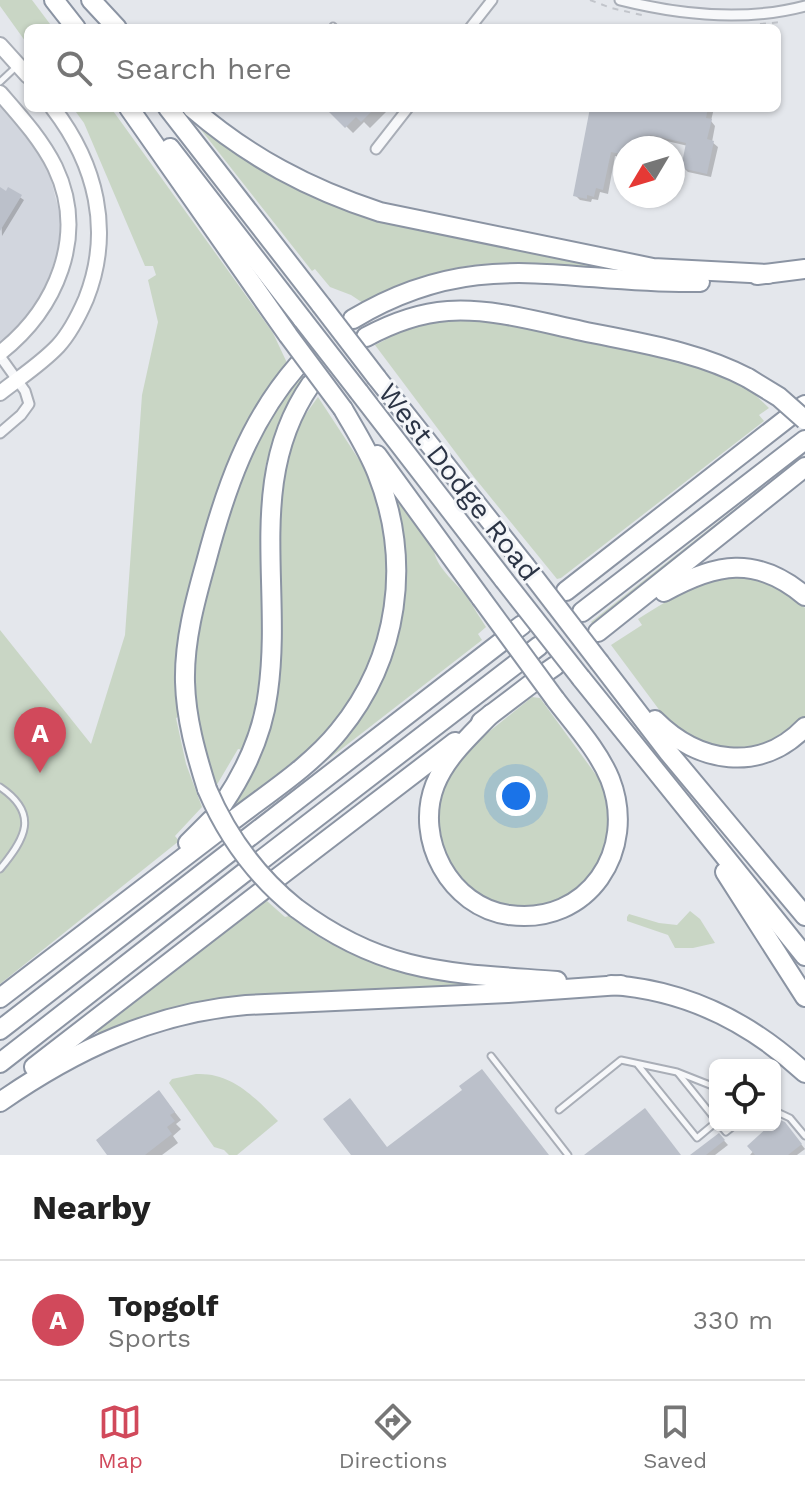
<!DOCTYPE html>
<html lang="en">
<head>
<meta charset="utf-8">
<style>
	:root { --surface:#fff; --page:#f2f2f2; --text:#222; --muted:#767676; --line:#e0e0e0; --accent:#d1495b }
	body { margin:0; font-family:"Work Sans",sans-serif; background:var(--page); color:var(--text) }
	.controls { position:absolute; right:24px; bottom:24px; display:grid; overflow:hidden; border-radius:12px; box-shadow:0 2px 6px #0004 }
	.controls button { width:72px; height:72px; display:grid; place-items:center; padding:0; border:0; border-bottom:2px solid var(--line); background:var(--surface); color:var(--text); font:40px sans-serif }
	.compass { position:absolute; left:613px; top:136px; width:72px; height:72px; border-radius:50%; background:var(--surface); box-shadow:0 2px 6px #0004; rotate:232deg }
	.you { position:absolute; left:516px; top:796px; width:28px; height:28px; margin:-20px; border:6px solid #fff; border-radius:50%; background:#1a73e8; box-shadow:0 0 0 12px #1a73e833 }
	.badge { display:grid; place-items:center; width:52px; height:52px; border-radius:50%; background:var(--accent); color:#fff; font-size:26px; font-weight:700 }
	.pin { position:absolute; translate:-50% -66px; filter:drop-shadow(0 2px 4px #0008) }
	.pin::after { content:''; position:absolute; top:42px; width:28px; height:24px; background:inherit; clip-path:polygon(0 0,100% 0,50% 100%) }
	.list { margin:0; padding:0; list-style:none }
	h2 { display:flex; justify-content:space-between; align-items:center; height:104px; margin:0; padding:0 32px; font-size:34px }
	h2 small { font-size:26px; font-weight:400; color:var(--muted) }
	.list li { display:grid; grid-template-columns:52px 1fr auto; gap:24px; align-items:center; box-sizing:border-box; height:120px; padding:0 32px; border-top:2px solid var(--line) }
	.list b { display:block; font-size:30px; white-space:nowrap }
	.list p { margin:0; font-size:26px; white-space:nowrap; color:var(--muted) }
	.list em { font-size:26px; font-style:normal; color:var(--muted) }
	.icon { flex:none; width:44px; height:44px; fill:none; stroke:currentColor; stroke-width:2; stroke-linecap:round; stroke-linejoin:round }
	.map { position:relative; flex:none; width:805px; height:1155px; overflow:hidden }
	.search { position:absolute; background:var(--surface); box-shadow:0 2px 6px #0004; left:24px; right:24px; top:24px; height:88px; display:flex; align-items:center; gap:20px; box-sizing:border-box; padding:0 28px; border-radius:12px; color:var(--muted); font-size:30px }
	.sheet { height:224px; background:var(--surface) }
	nav { display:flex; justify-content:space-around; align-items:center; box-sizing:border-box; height:112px; border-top:2px solid var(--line); background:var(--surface); font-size:22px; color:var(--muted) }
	nav a { display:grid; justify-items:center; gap:4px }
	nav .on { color:var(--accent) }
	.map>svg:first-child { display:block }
	.built { fill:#d2d6de }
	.green { fill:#c9d6c5 }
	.shadow { fill:#0003 }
	.building { fill:#bbc0ca }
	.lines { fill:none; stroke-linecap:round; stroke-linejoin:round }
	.lane-casing { stroke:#a9aeb7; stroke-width:9 }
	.street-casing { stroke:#a9aeb7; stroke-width:13 }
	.secondary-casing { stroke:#a9aeb7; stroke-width:18 }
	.highway-casing { stroke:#8b94a3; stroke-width:22 }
	.path { stroke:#c2c5cb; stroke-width:2; stroke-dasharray:6 6; stroke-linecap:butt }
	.lane { stroke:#f7f8fa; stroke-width:5 }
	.street { stroke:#f7f8fa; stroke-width:9 }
	.secondary { stroke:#fff; stroke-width:14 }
	.highway { stroke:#fff; stroke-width:18 }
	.highway-bridge-casing { stroke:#8b94a3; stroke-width:22; stroke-linecap:butt }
	.highway-bridge { stroke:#fff; stroke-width:18 }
	.labels { text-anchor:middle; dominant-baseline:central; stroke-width:6; stroke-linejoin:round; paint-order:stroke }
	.street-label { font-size:28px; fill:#2b3445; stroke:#f4f6f9 }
</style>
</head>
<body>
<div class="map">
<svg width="805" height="1155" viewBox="0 0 805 1155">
	<rect width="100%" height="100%" fill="#e4e7ec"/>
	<polygon class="built" points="0,104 26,134 48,168 60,215 59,248 43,293 26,319 0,343"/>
	<g class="green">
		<polygon points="0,0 32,0 53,28 28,28 28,45 0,6"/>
		<path d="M 73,108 L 111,108 L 273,333 L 288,365 C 243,417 223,476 203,541 C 186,600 171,656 178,717 L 176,718 L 186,764 L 202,807 L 175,836 L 179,841 L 0,984 L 0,630 L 91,744 L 125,635 L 142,395 L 158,322 L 148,280 L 156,275 L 153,266 L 145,266 L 84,123 Z"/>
		<path d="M 191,117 L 284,180 L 600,264 L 600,267 C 569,267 538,263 506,263 C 457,263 405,278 363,303 L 351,295 L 330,287 L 315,269 L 312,271 Z"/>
		<polygon points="463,314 702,365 749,389 769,408 759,415 764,421 561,578 557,579 474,477 375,345 385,340 382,332"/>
		<path d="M 301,374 L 305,378 L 278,424 L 265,467 L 264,661 L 257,714 L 245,750 L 238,749 L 215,788 C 199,742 191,695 196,646 L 194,645 L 201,604 L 241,475 L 265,422 Z"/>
		<polygon points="318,397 371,478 386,527 389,595 376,652 351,704 311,750 228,816 225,809 258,756 275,490 298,411 305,415"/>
		<polygon points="760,489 763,491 594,625 591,622"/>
		<path d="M 392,494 L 434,551 C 438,571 458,583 469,600 C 474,608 480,618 486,627 L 478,634 L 482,640 L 237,830 L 233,825 L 310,764 L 384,670 Z"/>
		<path d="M 725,575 C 760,576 780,581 805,608 L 805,719 L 782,741 L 743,752 L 701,745 L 666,719 L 611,645 L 642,625 L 638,619 C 667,601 693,584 725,575 Z"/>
		<polygon points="532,697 540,698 599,779 607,796 611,821 602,859 592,874 573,892 558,901 539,907 505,907 472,894 439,853 435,800 459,756"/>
		<path d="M 259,901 L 261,904 L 267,901 L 285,917 L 289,916 C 355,968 422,980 503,987 L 275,996 L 196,1003 L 162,1013 L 100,1036 L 95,1028 Z"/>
		<polygon points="690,911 700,919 715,943 693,948 675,948 668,935 627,921 627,917 629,914 659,923 677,925"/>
		<path d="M 196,1074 C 231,1072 255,1097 278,1121 L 237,1155 L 229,1155 L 224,1150 L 214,1147 L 169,1083 L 172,1079 Z"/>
	</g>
	<g class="shadow">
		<polygon points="328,108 388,108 389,109 370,128 364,122 353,133"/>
		<polygon points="581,108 714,108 711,121 715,126 712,142 718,147 711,177 688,172 683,167 688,146 654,138 652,148 625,148 625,158 615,156 608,194 600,192 598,200 592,199 591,202 580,200 575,195 592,110"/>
		<polygon points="0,189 7,193 9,190 24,200 2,236"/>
		<polygon points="166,1101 181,1120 176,1124 181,1129 173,1136 178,1143 162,1155 110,1155"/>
		<polygon points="779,1121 789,1129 805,1149 797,1155 750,1155"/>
		<polygon points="719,1135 728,1145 715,1155 694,1155"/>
	</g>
	<g class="building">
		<polygon points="325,108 375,108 361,122 356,117 345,128"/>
		<polygon points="590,108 708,108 706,118 712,119 707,139 714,141 707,174 681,168 686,143 650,135 647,148 625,148 625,155 611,152 603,190 596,188 594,197 587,195 587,199 573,196"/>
		<polygon points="0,187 6,191 8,187 22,195 0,231"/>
		<polygon points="482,1069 549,1155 351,1155 323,1119 350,1098 387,1147 462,1090 459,1086"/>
		<polygon points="159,1090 175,1112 170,1115 175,1121 167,1127 172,1134 145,1155 107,1155 96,1140"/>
		<polygon points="645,1108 681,1155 584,1155"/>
		<polygon points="778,1119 785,1122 802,1144 788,1155 755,1155 747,1146 770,1125 775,1125"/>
		<polygon points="719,1133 725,1140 706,1155 690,1155"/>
	</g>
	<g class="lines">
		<defs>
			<g id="lane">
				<polyline points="333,26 335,28"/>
				<polyline points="0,82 17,66"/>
				<path d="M 0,787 C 40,814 25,839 0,869"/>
				<polyline points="491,1056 568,1155"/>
				<polyline points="638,1065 697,1138 715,1123"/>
				<polyline points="678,1073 715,1119"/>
				<polyline points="559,1110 621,1060 677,1072 715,1087"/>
				<polyline points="775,1111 790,1118 805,1136"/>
				<polyline points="720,1125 726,1132 735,1125"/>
			</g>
			<g id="street">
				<path d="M 620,0 C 680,15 745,22 805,6"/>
				<polyline points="470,28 492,0"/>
				<polyline points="376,149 408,108"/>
				<polyline points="0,356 25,391 29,404 21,415 0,433"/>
			</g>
			<g id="secondary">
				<polyline points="0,45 28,76"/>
				<path d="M 0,93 C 20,116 41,139 55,167 C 88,236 56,309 0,353"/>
				<path d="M 0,393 C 19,378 41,364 58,346 C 70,333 79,315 86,299 C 113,231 96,164 53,108"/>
			</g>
			<g id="highway">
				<polyline points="54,0 76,28"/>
				<polyline points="91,0 117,28"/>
				<polyline points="129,108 288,335"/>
				<polyline points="168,108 321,305"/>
				<path d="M 192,108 C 249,157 309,189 380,212 L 653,268 L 768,274"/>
				<polyline points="170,148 303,320"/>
				<polyline points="757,275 805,269"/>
				<path d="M 353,319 C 479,243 567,285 700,282"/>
				<path d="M 366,337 C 392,323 419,313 448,311 C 493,308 539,322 582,331 C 639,343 697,351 748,378"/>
				<polyline points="377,378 524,564"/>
				<polyline points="359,392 504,580"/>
				<polyline points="803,406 805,405"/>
				<polyline points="377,455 481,598"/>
				<polyline points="566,591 789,417"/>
				<path d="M 664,592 C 716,563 756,555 805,596"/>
				<polyline points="582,612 805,440"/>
				<polyline points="514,631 522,625"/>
				<polyline points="598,632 805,467"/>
				<polyline points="530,653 539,646"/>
				<polyline points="600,663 669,753 805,916"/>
				<polyline points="545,673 555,666"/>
				<polyline points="581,678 805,956"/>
				<path d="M 491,714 C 470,736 446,757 435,785 C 414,839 450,907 509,915 C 588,926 638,850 610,779 C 598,750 574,724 555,699"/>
				<path d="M 655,720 C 698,763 760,774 805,727"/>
				<polyline points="481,722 531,684"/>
				<path d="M 207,789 C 196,754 186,719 185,682 C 184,641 195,601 206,562 C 225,490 248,422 298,365"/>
				<path d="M 223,804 C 246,770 263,733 268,692 C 283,586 245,479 311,384"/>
				<path d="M 232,821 C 268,793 310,767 339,731 C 399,658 412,561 377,473 C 368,450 355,430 343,409"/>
				<polyline points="244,841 500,643"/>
				<polyline points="188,843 211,820"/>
				<polyline points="260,861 516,664"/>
				<polyline points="725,872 805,997"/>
				<polyline points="276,879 455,742"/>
				<path d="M 296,908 C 385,975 452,973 557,981"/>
				<path d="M 611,985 C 686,990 750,1022 805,1073"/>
				<polyline points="0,998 217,832"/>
				<polyline points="0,1030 230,852"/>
				<polyline points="0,1063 245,872"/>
				<polyline points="34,1067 262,891"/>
				<path d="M 0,1102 C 75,1050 153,1013 246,1005 L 508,993 L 621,985"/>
			</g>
		</defs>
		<use href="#lane" class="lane-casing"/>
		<use href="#street" class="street-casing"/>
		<use href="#secondary" class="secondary-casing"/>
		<use href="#highway" class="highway-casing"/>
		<g class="path">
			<polyline points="590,0 611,8 646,16"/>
			<polyline points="760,24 782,22"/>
		</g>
		<use href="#lane" class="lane"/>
		<use href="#street" class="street"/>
		<use href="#secondary" class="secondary"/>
		<use href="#highway" class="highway"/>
		<defs>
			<g id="highway-bridge">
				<polyline points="321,305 377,378"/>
				<polyline points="303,320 359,392"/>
				<polyline points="288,335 343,409"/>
				<polyline points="748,378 779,397 805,420"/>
				<polyline points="524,564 600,663"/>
				<polyline points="504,580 581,678"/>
				<polyline points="481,598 555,699"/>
				<path d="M 207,789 C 227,836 256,876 296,908"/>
			</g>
		</defs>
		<use href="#highway-bridge" class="highway-bridge-casing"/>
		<use href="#highway-bridge" class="highway-bridge"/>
	</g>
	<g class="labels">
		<g class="street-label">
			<text transform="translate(459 482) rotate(52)">West Dodge Road</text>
		</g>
	</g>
</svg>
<div class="controls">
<button><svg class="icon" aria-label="locate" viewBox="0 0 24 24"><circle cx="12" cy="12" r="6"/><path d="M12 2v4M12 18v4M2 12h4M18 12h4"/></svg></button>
</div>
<svg class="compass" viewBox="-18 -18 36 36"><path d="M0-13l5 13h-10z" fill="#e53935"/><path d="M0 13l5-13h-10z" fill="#767676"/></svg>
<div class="you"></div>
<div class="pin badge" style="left:40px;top:773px">A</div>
<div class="search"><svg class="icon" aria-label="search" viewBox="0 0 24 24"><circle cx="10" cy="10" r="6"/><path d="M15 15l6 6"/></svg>Search here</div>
</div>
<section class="sheet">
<h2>Nearby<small></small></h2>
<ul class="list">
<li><span class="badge">A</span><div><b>Topgolf</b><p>Sports</p></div><em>330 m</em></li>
</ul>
</section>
<nav>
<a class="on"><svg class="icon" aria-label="map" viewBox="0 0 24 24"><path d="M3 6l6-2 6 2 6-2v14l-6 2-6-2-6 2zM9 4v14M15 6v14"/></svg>Map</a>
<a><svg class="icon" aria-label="directions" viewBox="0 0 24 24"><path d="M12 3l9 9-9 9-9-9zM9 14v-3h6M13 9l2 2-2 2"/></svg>Directions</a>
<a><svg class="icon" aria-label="saved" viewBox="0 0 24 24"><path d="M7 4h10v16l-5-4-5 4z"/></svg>Saved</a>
</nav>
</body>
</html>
